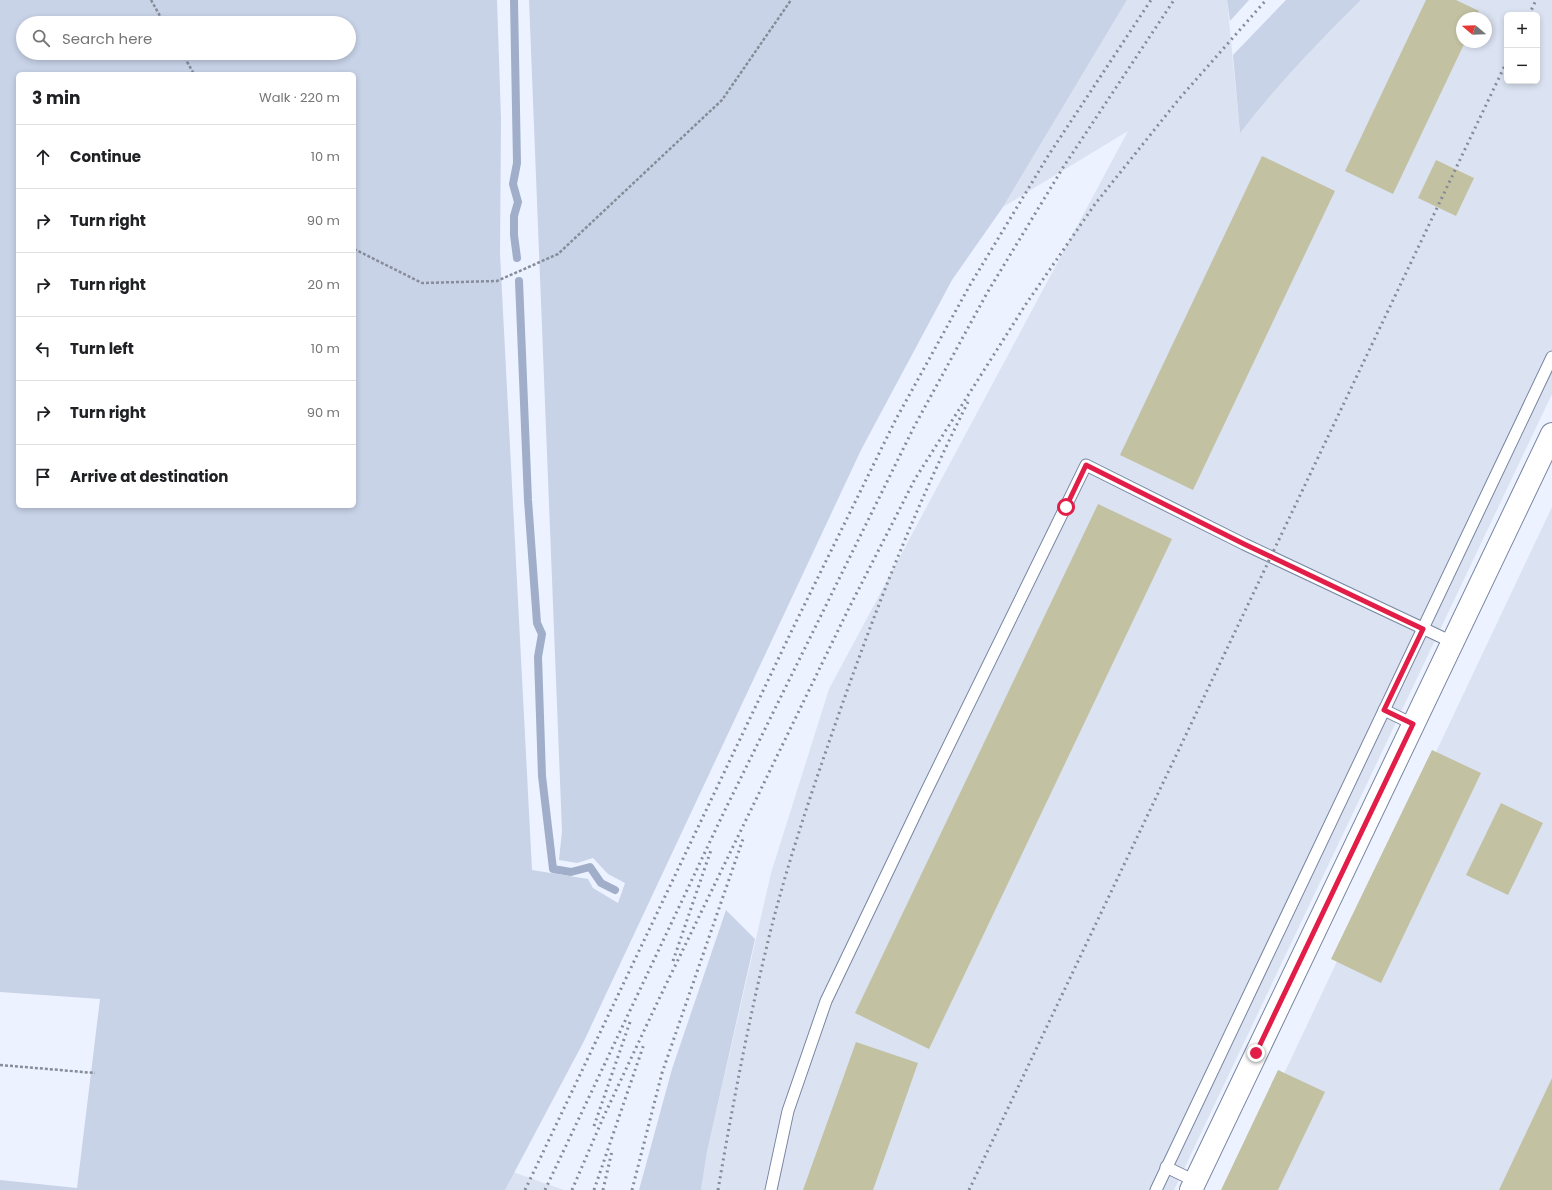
<!DOCTYPE html>
<html lang="en">
<head>
<meta charset="utf-8">
<style>
	:root { --surface:#fff; --page:#f6f6f6; --text:#202124; --muted:#757577; --line:#e0e0e0 }
	body { margin:0; font-family:Poppins,sans-serif; background:var(--page); color:var(--text) }
	.controls { position:absolute; right:12px; top:12px; display:grid; overflow:hidden; border-radius:6px; box-shadow:0 2px 6px #0003 }
	.controls button { width:36px; height:36px; display:grid; place-items:center; padding:0; border:0; border-bottom:1px solid var(--line); background:var(--surface); color:var(--text); font:20px sans-serif }
	.compass { position:absolute; left:1456px; top:12px; width:36px; height:36px; border-radius:50%; background:var(--surface); box-shadow:0 2px 6px #0003; rotate:289deg }
	.stop { position:absolute; width:12px; height:12px; margin:-9px; border:3px solid #e11d48; border-radius:50%; background:#fff }
	.stop.end { background:#e11d48; border-color:#fff; box-shadow:0 1px 4px #0008 }
	.list { margin:0; padding:0; list-style:none }
	h2 { display:flex; justify-content:space-between; align-items:center; height:52px; margin:0; padding:0 16px; font-size:17px }
	h2 small { font-size:13px; font-weight:400; color:var(--muted) }
	.list li { display:grid; grid-template-columns:26px 1fr auto; gap:12px; align-items:center; box-sizing:border-box; height:64px; padding:0 16px; border-top:1px solid var(--line) }
	.list b { display:block; font-size:15px; white-space:nowrap }
	.list em { font-size:13px; font-style:normal; color:var(--muted) }
	.icon { flex:none; width:22px; height:22px; fill:none; stroke:currentColor; stroke-width:2; stroke-linecap:round; stroke-linejoin:round }
	.map { position:relative; flex:none; width:1552px; height:1190px; overflow:hidden }
	.search { position:absolute; background:var(--surface); box-shadow:0 2px 6px #0003; left:16px; top:16px; width:340px; height:44px; display:flex; align-items:center; gap:10px; box-sizing:border-box; padding:0 14px; border-radius:22px; color:var(--muted); font-size:15px }
	.panel { position:absolute; background:var(--surface); box-shadow:0 2px 6px #0003; left:16px; top:72px; width:340px; height:436px; border-radius:6px }
	.map>svg:first-child { display:block }
	.built { fill:#dbe3f2; fill-rule:evenodd }
	.green { fill:#c8d3e8; fill-rule:evenodd }
	.lines { fill:none; stroke-linecap:round; stroke-linejoin:round }
	.stream { stroke:#a0aec9; stroke-width:8 }
	.building { fill:#c2c1a2 }
	.lane-casing { stroke:#7886a2; stroke-width:13 }
	.street-casing { stroke:#7886a2; stroke-width:24 }
	.path { stroke:#868c98; stroke-width:2.5; stroke-dasharray:3 2; stroke-linecap:butt }
	.lane { stroke:#fff; stroke-width:11 }
	.street { stroke:#fff; stroke-width:22 }
	.rail { stroke:#858b98; stroke-width:3; stroke-dasharray:2 4; stroke-linecap:butt }
	.route { stroke:#e11d48; stroke-width:5 }
</style>
</head>
<body>
<div class="map">
<svg width="1552" height="1190" viewBox="0 0 1552 1190">
	<rect width="100%" height="100%" fill="#ecf2ff"/>
	<g class="built">
		<path d="M 1127,0 L 1227,0 L 1240,132 L 1268,96 L 1316,44 L 1361,0 L 1552,0 L 1552,394 L 1174,1190 L 701,1190 L 707,1152 L 771,873 L 829,689 L 1128,131 L 1003,207 ZM 1507,15 L 1537,15 L 1537,81 L 1507,81 ZM 1462,18 L 1486,18 L 1486,42 L 1462,42 Z"/>
		<polygon points="1552,507 1552,1190 1229,1190 1505,606"/>
		<polygon points="513,1172 564,1190 505,1190"/>
	</g>
	<g class="green">
		<path d="M 0,0 L 497,0 L 501,119 L 500,254 L 532,870 L 588,879 L 593,888 L 618,903 L 625,883 L 608,874 L 593,858 L 577,863 L 559,860 L 562,831 L 529,0 L 1127,0 L 1003,207 L 952,280 L 861,450 L 584,1041 L 505,1190 L 0,1190 L 0,1180 L 77,1188 L 100,999 L 0,992 ZM 23,23 L 349,23 L 349,53 L 23,53 ZM 18,74 L 354,74 L 354,506 L 18,506 Z"/>
		<polygon points="1227,0 1249,0 1230,21"/>
		<path d="M 1286,0 L 1361,0 C 1318,42 1277,85 1240,133 L 1233,55 Z"/>
		<polygon points="726,910 755,939 707,1152 701,1190 639,1190 672,1069"/>
	</g>
	<g class="lines">
		<g class="stream">
			<polyline points="514,0 517,163 513,184 518,202 514,216 514,235 517,258"/>
			<polyline points="519,281 528,500 537,623 542,634 538,657 542,776 553,869 571,872 590,867 601,883 615,890"/>
		</g>
	</g>
	<g class="building">
		<polygon points="1426,0 1456,0 1479,11 1476,18 1462,18 1462,42 1465,42 1393,194 1345,171"/>
		<polygon points="1262,156 1335,191 1193,490 1120,455"/>
		<polygon points="1436,160 1474,178 1456,216 1418,198"/>
		<polygon points="1098,504 1172,539 929,1049 855,1013"/>
		<polygon points="1432,750 1481,773 1381,983 1331,959"/>
		<polygon points="1501,803 1543,823 1508,895 1466,875"/>
		<polygon points="856,1042 918,1063 873,1190 803,1190"/>
		<polygon points="1278,1070 1325,1092 1278,1190 1221,1190"/>
		<polygon points="1552,1078 1552,1190 1499,1190"/>
	</g>
	<g class="lines">
		<defs>
			<g id="lane">
				<polyline points="1384,710 1413,724"/>
				<polyline points="1166,1167 1195,1181"/>
				<polyline points="771,1190 788,1111 826,1001 923,798 1086,465 1244,544 1452,642"/>
				<polyline points="1156,1190 1552,357"/>
			</g>
			<polyline id="street" points="1191,1190 1552,434"/>
		</defs>
		<use href="#lane" class="lane-casing"/>
		<use href="#street" class="street-casing"/>
		<g class="path">
			<polyline points="151,0 164,23"/>
			<polyline points="182,53 194,74"/>
			<polyline points="354,249 422,283 497,281 558,254 722,100 791,0"/>
			<polyline points="0,1065 95,1073"/>
		</g>
		<use href="#lane" class="lane"/>
		<use href="#street" class="street"/>
		<g class="rail">
			<polyline points="1529,15 1536,0"/>
			<polyline points="673,961 711,850"/>
			<polyline points="594,1126 630,1022"/>
			<polyline points="525,1190 793,628 896,419 970,285 1048,156 1151,0"/>
			<polyline points="545,1190 724,812 914,427 987,293 1064,166 1174,0"/>
			<polyline points="572,1190 603,1118 658,1001 848,610 915,479 1026,304 1095,204 1179,99 1266,0"/>
			<polyline points="594,1190 644,1044"/>
			<polyline points="603,1190 612,1151"/>
			<polyline points="632,1190 662,1073 743,839"/>
			<path d="M 718,1190 C 733,1103 749,1018 770,933 C 788,861 812,791 836,722 C 874,613 916,505 968,402"/>
			<polyline points="969,1190 1507,61"/>
		</g>
	</g>
	<g class="lines">
		<polyline class="route" points="1066,507 1086,465 1244,544 1423,629 1384,710 1413,724 1256,1053"/>
	</g>
</svg>
<div class="controls">
<button>+</button>
<button>−</button>
</div>
<svg class="compass" viewBox="-18 -18 36 36"><path d="M0-13l5 13h-10z" fill="#e53935"/><path d="M0 13l5-13h-10z" fill="#757577"/></svg>
<div class="stop" style="left:1066px;top:507px"></div>
<div class="stop end" style="left:1256px;top:1053px"></div>
<div class="search"><svg class="icon" aria-label="search" viewBox="0 0 24 24"><circle cx="10" cy="10" r="6"/><path d="M15 15l6 6"/></svg>Search here</div>
<section class="panel">
<h2>3 min<small>Walk · 220 m</small></h2>
<ul class="list">
<li><svg class="icon" aria-label="ahead" viewBox="0 0 24 24"><path d="M12 20V5M6 11l6-6 6 6"/></svg><div><b>Continue</b></div><em>10 m</em></li>
<li><svg class="icon" aria-label="right" viewBox="0 0 24 24"><path d="M7 20v-9h11M14 6l5 5-5 5"/></svg><div><b>Turn right</b></div><em>90 m</em></li>
<li><svg class="icon" aria-label="right" viewBox="0 0 24 24"><path d="M7 20v-9h11M14 6l5 5-5 5"/></svg><div><b>Turn right</b></div><em>20 m</em></li>
<li><svg class="icon" aria-label="left" viewBox="0 0 24 24"><path d="M17 20v-9H6M10 6l-5 5 5 5"/></svg><div><b>Turn left</b></div><em>10 m</em></li>
<li><svg class="icon" aria-label="right" viewBox="0 0 24 24"><path d="M7 20v-9h11M14 6l5 5-5 5"/></svg><div><b>Turn right</b></div><em>90 m</em></li>
<li><svg class="icon" aria-label="arrive" viewBox="0 0 24 24"><path d="M6 21V4h12l-3 4 3 4H6"/></svg><div><b>Arrive at destination</b></div></li>
</ul>
</section>
</div>
</body>
</html>
